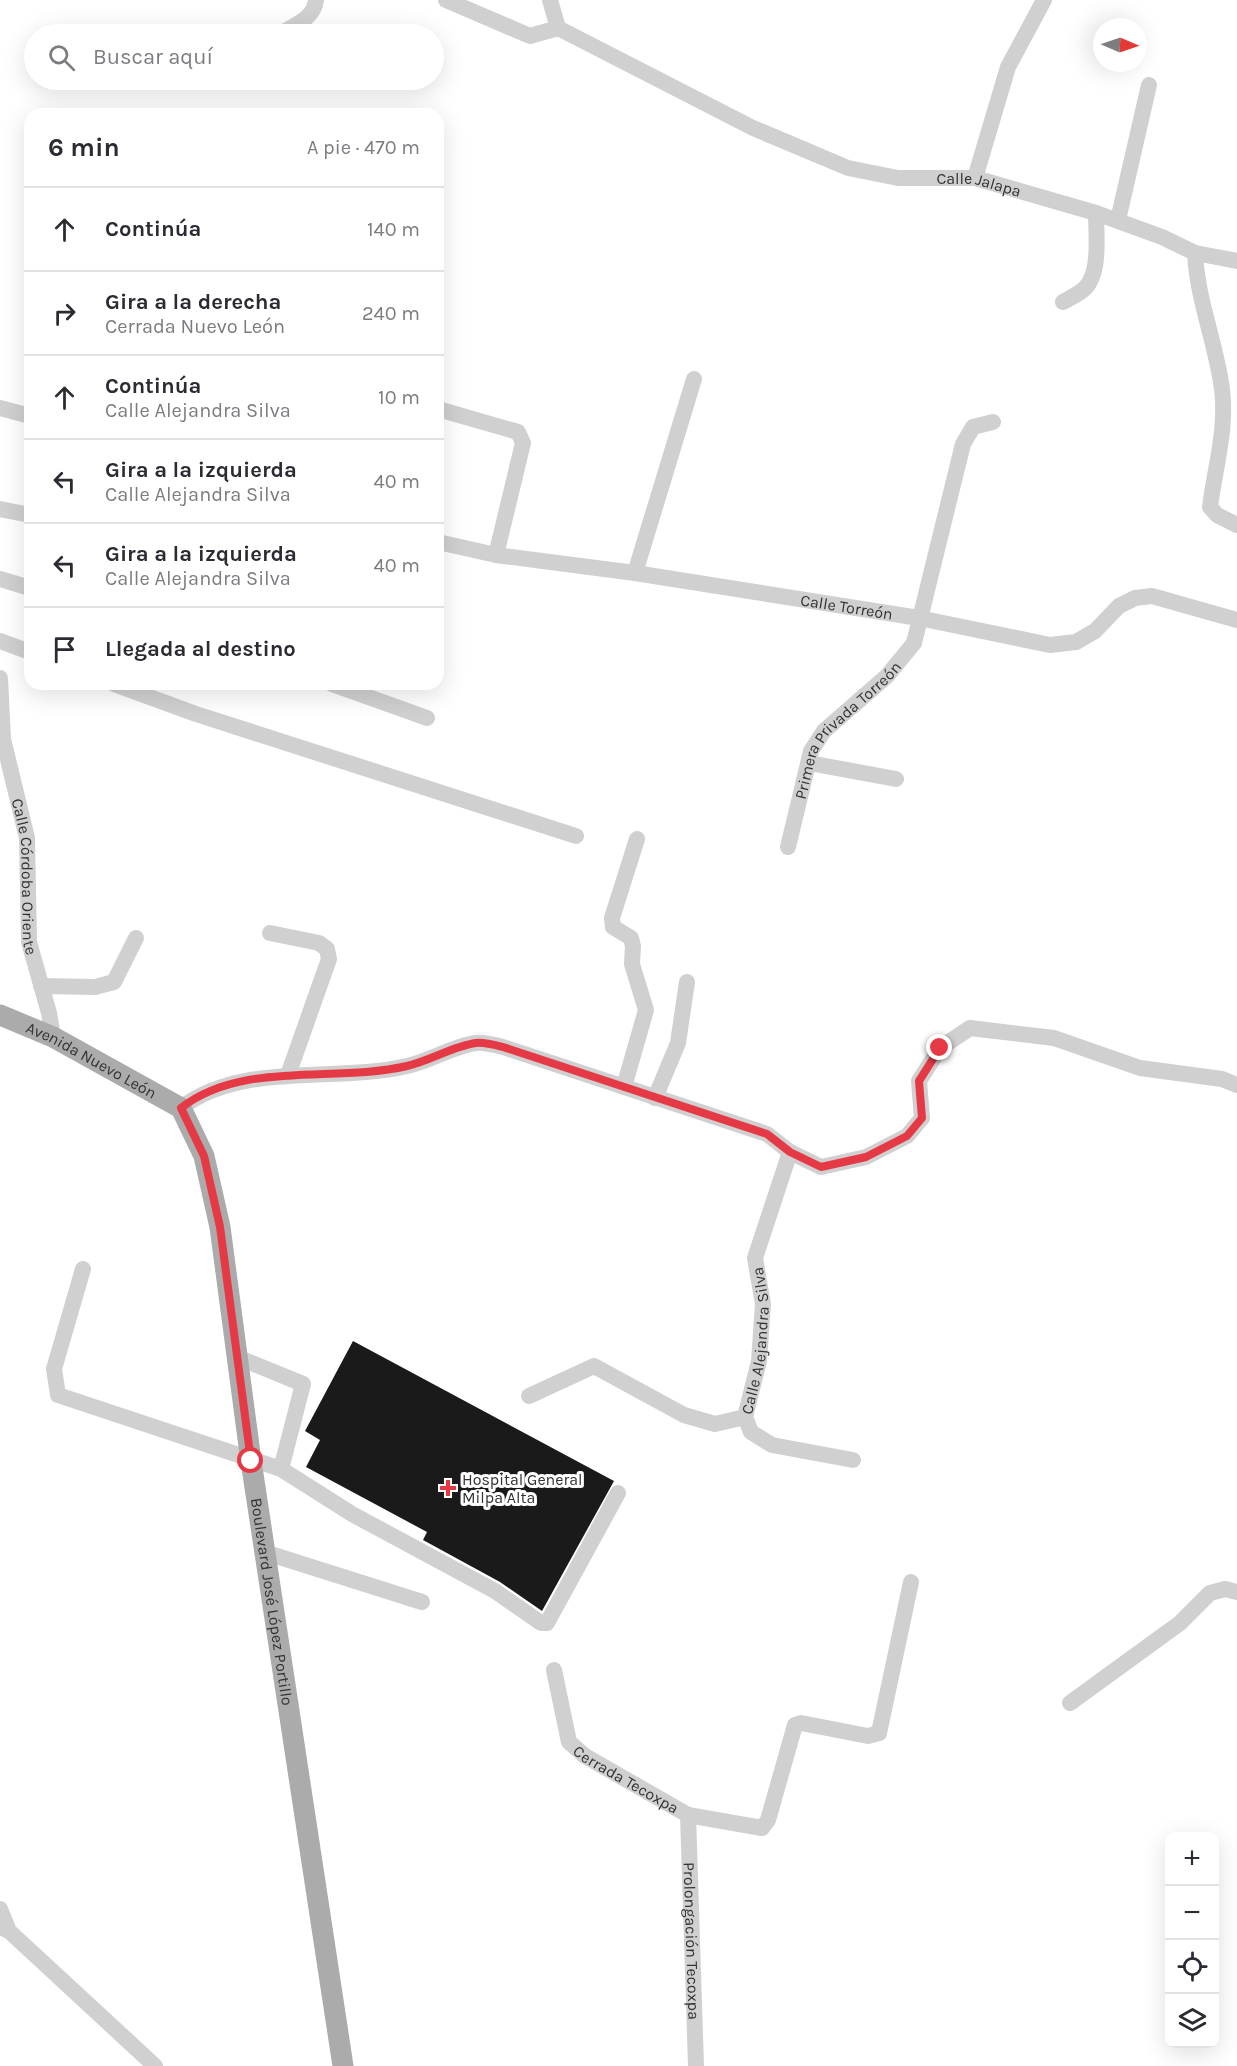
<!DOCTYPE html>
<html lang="es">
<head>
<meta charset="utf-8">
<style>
	:root { --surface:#fff; --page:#f7f7f7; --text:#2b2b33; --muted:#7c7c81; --line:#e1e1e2 }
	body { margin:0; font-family:Karla,sans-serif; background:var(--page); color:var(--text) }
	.controls { position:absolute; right:18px; bottom:18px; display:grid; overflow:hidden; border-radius:12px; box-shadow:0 6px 24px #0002 }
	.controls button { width:54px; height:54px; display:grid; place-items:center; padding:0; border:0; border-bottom:2px solid var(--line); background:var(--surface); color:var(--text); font:30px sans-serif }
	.compass { position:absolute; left:1093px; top:18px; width:54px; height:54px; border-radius:50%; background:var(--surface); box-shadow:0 6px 24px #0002; rotate:92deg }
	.stop { position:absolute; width:18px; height:18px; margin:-14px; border:4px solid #e63946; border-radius:50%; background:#fff }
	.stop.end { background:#e63946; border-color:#fff; box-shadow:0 2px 6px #0008 }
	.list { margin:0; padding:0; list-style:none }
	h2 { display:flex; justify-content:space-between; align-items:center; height:78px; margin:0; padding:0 24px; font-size:26px }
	h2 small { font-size:20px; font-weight:400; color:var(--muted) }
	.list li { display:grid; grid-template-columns:39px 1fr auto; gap:18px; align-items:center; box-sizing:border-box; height:84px; padding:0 24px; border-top:2px solid var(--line) }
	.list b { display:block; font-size:22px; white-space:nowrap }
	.list p { margin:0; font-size:20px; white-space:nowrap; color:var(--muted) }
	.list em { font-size:20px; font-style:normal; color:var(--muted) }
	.icon { flex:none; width:33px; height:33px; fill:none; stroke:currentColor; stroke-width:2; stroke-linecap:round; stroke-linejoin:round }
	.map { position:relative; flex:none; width:1237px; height:2066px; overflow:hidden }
	.search { position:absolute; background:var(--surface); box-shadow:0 6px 24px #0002; left:24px; top:24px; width:420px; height:66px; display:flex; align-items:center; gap:15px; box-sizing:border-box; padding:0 21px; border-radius:33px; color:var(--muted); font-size:22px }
	.panel { position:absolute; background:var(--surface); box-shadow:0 6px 24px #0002; left:24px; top:108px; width:420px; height:582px; border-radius:18px }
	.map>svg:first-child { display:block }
	.building { fill:#1a1a1a }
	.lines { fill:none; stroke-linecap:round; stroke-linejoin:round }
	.minor { stroke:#d0d0d0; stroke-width:16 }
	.major { stroke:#ababab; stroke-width:21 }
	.route { stroke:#e63946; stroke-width:8 }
	.poi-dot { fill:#e63946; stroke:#fff; stroke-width:2 }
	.labels { text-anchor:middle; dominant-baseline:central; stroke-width:6; stroke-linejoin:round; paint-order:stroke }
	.street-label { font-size:16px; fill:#333; stroke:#fff }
	.poi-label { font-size:16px; fill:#333; stroke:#fff; text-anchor:start }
</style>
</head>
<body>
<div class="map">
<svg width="1237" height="2066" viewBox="0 0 1237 2066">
	<rect width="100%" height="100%" fill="#fff"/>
	<polygon class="building" points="353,1341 614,1481 542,1611 500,1582 423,1540 427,1532 306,1467 320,1440 305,1431"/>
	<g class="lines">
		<g class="minor">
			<polyline points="446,0 530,36 558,28"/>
			<path id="s1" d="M 550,0 L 558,28 L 753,128 L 848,168 L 898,178 L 975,178 L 1096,213 L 1162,237 L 1195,253 C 1197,299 1216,343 1222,389 C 1227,430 1215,467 1210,507 L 1217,515 L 1237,525"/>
			<path d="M 281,34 C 295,24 314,19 316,0"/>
			<polyline points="975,178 1008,67 1044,0"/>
			<polyline points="1118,220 1149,85"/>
			<polyline points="1195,253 1237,261"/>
			<path d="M 1063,302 C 1072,297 1084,292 1089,283 C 1100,265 1096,233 1096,213"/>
			<polyline points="0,408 30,416"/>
			<polyline points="438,409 518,432 523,443 496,555"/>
			<polyline points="0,509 30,515"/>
			<path id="s2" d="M 438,542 L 496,555 L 635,573 L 919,618 L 1050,645 L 1076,642 L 1095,631 L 1119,606 L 1135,598 L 1152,596 L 1237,620"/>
			<polyline points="635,573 694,379"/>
			<polyline points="0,579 30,588"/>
			<polyline points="0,641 30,652"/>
			<path id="s3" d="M 0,678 L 3,739 L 27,838 L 29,942 L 49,1013 L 53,1037"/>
			<polyline points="114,684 196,714 576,836"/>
			<polyline points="332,684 427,718"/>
			<polyline points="809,763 896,779"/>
			<path id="s4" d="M 788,847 L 811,751 L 824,731 L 887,676 L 914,643 L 963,444 L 973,427 L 993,422"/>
			<polyline points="270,933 319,943 327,949 329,959 288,1075"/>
			<polyline points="41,986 95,987 114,982 136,938"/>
			<polyline points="624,1087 646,1010 632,964 633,946 631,938 613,927 612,918 637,839"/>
			<polyline points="655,1098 678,1043 687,982"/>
			<path d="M 181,1108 C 241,1061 336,1083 407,1066 C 430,1061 453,1046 476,1043 C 484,1042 495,1045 503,1047 L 767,1134 L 790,1152"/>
			<polyline points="83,1269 54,1369 58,1395 281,1469 303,1384 237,1357"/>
			<polyline points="529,1396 594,1366 684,1415 715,1424 745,1417"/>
			<path id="s5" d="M 853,1460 L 772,1445 L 751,1432 L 745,1417 L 759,1361 L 763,1304 L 755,1258 L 790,1152 L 821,1167 L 866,1157 L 907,1136 L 922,1118 L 919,1081 L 940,1048 L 970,1028 L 1054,1038 L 1140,1068 L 1222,1079 L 1237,1085"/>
			<polyline points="281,1469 352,1514 495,1591 541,1623 547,1623 618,1493"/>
			<polyline points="264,1552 422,1602"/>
			<path id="s6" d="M 554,1670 L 569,1742 L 585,1756 L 688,1815 L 762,1828 L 768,1820 L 795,1725 L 801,1723 L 868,1736 L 879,1733 L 911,1582"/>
			<polyline points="1070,1703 1180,1623 1210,1593 1225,1589 1237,1592"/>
			<path id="s7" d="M 688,1815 L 696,2066"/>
			<polyline points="0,1909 9,1931"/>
			<polyline points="0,1927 9,1931 155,2066"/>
		</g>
		<path class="major" id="s8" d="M 0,1015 L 53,1037 L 181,1108 L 204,1156 L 220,1227 L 251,1461 L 343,2066"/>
	</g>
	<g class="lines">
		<path class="route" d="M 251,1461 L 220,1227 L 204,1156 L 181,1108 C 242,1060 335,1083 407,1066 C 430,1061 453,1046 476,1043 C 484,1042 495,1045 503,1047 L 767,1134 L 790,1152 L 821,1167 L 866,1157 L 907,1136 L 922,1118 L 919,1081 L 940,1048"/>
	</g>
	<path class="poi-dot" d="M445 1479h6v6h6v6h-6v6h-6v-6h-6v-6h6z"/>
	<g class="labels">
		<g class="street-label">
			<text stroke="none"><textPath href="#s1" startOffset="484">Calle Jalapa</textPath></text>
			<text stroke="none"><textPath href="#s2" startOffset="414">Calle Torreón</textPath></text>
			<text stroke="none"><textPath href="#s4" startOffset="136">Primera Privada Torreón</textPath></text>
			<text stroke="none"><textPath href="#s3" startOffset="201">Calle Córdoba Oriente</textPath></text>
			<text stroke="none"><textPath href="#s8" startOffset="102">Avenida Nuevo León</textPath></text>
			<text stroke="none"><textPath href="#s5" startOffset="201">Calle Alejandra Silva</textPath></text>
			<text stroke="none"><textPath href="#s8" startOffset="708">Boulevard José López Portillo</textPath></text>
			<text stroke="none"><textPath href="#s6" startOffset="142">Cerrada Tecoxpa</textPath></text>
			<text stroke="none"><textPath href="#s7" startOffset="126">Prolongación Tecoxpa</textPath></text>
		</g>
		<g class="poi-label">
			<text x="462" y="1479">Hospital General<tspan x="462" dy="18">Milpa Alta</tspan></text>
		</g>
	</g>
</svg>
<div class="controls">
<button>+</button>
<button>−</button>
<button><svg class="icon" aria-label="locate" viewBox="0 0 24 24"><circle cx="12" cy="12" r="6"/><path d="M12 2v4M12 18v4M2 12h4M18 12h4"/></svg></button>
<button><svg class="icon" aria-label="layers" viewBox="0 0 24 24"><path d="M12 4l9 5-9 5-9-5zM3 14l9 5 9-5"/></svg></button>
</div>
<svg class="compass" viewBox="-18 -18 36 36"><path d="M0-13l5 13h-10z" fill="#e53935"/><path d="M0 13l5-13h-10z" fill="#7c7c81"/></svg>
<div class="stop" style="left:251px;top:1461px"></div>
<div class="stop end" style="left:940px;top:1048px"></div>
<div class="search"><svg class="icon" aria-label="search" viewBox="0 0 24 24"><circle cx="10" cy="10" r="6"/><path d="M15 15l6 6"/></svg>Buscar aquí</div>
<section class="panel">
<h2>6 min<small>A pie · 470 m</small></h2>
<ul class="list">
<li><svg class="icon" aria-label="ahead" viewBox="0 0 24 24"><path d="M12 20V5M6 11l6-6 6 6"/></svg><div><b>Continúa</b></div><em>140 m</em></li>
<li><svg class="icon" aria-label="right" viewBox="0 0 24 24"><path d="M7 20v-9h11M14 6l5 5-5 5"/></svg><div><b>Gira a la derecha</b><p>Cerrada Nuevo León</p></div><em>240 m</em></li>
<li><svg class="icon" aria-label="ahead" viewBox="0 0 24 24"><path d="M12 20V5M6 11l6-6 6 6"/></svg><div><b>Continúa</b><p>Calle Alejandra Silva</p></div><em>10 m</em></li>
<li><svg class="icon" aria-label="left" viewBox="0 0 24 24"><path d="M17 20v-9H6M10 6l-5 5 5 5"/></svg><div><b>Gira a la izquierda</b><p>Calle Alejandra Silva</p></div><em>40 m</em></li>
<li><svg class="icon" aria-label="left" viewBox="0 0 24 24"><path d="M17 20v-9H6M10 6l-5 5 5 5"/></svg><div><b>Gira a la izquierda</b><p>Calle Alejandra Silva</p></div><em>40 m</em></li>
<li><svg class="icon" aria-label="arrive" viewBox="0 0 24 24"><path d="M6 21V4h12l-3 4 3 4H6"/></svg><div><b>Llegada al destino</b></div></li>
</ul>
</section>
</div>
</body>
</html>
